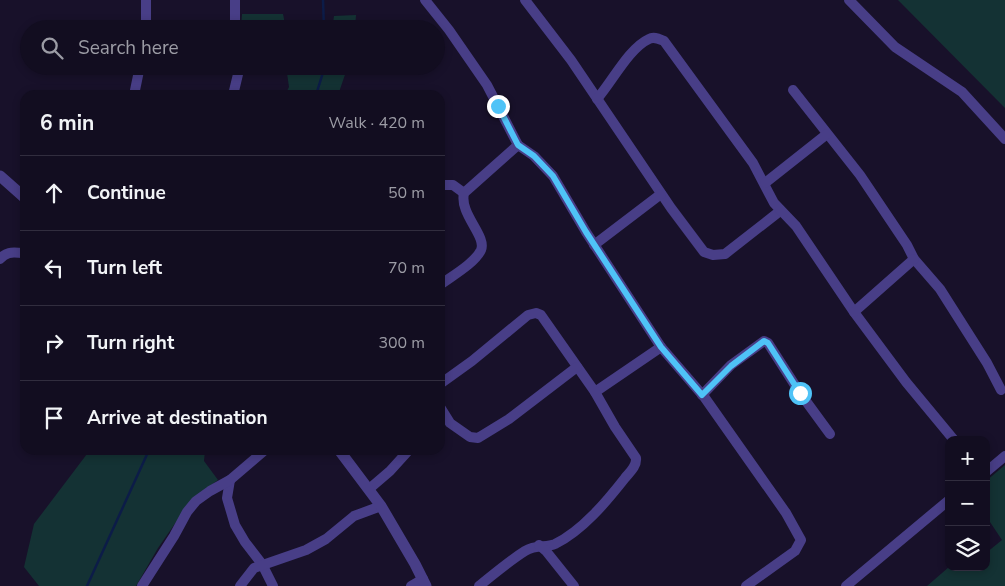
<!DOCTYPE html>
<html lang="en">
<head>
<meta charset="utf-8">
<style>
	:root { --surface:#120d20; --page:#1b1629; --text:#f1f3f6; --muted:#9c9ca5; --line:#312d3e }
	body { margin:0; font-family:"Nunito Sans",sans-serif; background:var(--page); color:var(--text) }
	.controls { position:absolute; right:15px; bottom:15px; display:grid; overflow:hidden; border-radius:10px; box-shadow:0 2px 8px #0003 }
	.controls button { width:45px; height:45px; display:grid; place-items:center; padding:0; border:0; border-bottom:1px solid var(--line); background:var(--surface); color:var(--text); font:25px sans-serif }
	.stop { position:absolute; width:15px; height:15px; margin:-11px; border:4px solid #4fc3f7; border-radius:50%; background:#fff }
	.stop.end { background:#4fc3f7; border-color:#fff; box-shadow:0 1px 5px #0008 }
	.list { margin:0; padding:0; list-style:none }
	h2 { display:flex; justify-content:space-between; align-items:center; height:65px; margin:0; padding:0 20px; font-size:21px }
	h2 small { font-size:16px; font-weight:400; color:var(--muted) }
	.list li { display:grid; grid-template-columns:32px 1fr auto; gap:15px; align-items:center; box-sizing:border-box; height:75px; padding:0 20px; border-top:1px solid var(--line) }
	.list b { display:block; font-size:19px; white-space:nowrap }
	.list em { font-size:16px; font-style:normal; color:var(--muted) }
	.icon { flex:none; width:28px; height:28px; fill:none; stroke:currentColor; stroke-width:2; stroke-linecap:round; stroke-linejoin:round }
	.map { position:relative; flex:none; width:1005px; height:586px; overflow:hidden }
	.search { position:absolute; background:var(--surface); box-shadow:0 2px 8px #0003; left:20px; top:20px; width:425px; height:55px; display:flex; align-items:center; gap:12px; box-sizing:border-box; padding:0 18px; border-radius:28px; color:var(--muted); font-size:19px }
	.panel { position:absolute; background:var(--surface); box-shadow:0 2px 8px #0003; left:20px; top:90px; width:425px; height:365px; border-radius:15px }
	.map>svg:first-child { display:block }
	.green { fill:#143234 }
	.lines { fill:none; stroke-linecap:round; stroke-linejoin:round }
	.stream { stroke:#0c1c48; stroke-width:2.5 }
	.minor { stroke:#483e87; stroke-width:10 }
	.tertiary { stroke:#483e87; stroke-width:11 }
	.route { stroke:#4fc3f7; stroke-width:6 }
</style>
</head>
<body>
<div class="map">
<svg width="1005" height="586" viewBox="0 0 1005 586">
	<rect width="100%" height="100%" fill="#18112a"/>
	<g class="green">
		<polygon points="898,0 1005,0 1005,108"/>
		<polygon points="242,14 283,14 286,29 241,27"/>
		<polygon points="356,15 355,29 332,29 334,16"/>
		<polygon points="286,66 348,66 338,95 285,95 289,87"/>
		<polygon points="90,450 205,450 204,461 218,480 192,499 158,548 136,586 39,586 24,567 34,524"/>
		<polygon points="1005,465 1005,586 927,586 949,567 986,567 986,553 1002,540 986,516 986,481"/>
	</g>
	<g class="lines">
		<g class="stream">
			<polyline points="323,0 324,29"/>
			<polyline points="316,95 325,66"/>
			<polyline points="87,586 149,450"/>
		</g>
		<g class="minor">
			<polyline points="425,0 449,30 487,85 518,145"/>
			<polyline points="525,0 571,60 671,208 704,252 713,255 725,254 780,211"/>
			<polyline points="849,0 895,47 962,92 1005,139"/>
			<polyline points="146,29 146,0"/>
			<polyline points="235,29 235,0"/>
			<polyline points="793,90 860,175 907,245 914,259 940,289 987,363 1001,390"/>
			<polyline points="134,95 140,66"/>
			<polyline points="233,95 240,66"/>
			<path d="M 597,99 C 612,82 629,48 649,39 C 654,36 659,39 664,41 L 753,163 L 774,203 L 796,226 L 854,312 L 906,382 L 954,440"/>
			<polyline points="765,183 827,134"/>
			<polyline points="440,185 453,185 464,193"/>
			<polyline points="594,245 661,194"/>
			<path d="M 0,259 C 8,250 14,253 25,253"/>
			<path d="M 440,285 C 452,276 475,263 481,250 C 487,236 459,214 464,193 L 518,145 L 534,156 L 553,176 L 586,232 L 661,347 L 595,392"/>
			<polyline points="854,312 914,259"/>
			<polyline points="661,347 705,398 786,513 801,540 795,551 746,586"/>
			<path d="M 440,384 L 472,361 L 528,315 L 536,313 L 541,315 L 595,392 L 615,427 L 636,458 C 637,466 630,472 625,478 C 607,501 582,531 555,544 C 546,548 536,544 525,551 C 509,561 494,574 479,586"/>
			<polyline points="702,395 731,365 764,341 768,343 800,393 830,434"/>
			<polyline points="440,407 450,423 470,437 478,438 509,419 577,367"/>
			<polyline points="986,472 1005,456"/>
			<polyline points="230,480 227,498 235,525 245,542 262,564 273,586"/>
			<polyline points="369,489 390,471 409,450"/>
			<polyline points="539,545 546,551 574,586"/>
			<polyline points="142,586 174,536 187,512 196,501 210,491 230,480 265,450"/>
			<polyline points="240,586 254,568 306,550 326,539 354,516 381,506"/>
			<polyline points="411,586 423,579"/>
			<polyline points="846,586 949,500"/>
		</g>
		<g class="tertiary">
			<polyline points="0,176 25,198"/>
			<polyline points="339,450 381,506 415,564 426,586"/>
		</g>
	</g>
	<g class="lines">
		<polyline class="route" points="498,106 518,145 534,156 553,176 586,232 661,347 702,395 731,366 764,341 768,343 800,393"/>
	</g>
</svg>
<div class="controls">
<button>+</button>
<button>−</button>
<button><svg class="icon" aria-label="layers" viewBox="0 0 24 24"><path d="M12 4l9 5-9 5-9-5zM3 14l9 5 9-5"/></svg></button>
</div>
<div class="stop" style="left:800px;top:393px"></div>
<div class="stop end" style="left:498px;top:106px"></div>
<div class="search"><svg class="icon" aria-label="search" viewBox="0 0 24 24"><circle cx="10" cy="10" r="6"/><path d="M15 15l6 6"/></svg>Search here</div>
<section class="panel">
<h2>6 min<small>Walk · 420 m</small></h2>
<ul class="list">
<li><svg class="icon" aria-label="ahead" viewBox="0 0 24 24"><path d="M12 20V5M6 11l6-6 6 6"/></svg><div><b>Continue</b></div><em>50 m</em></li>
<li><svg class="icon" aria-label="left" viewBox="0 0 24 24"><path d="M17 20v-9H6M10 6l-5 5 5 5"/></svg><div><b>Turn left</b></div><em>70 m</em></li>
<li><svg class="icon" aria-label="right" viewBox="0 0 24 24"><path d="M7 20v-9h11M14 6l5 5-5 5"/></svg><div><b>Turn right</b></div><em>300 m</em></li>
<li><svg class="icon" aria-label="arrive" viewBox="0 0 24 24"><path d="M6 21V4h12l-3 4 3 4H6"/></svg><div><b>Arrive at destination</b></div></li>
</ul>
</section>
</div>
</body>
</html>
